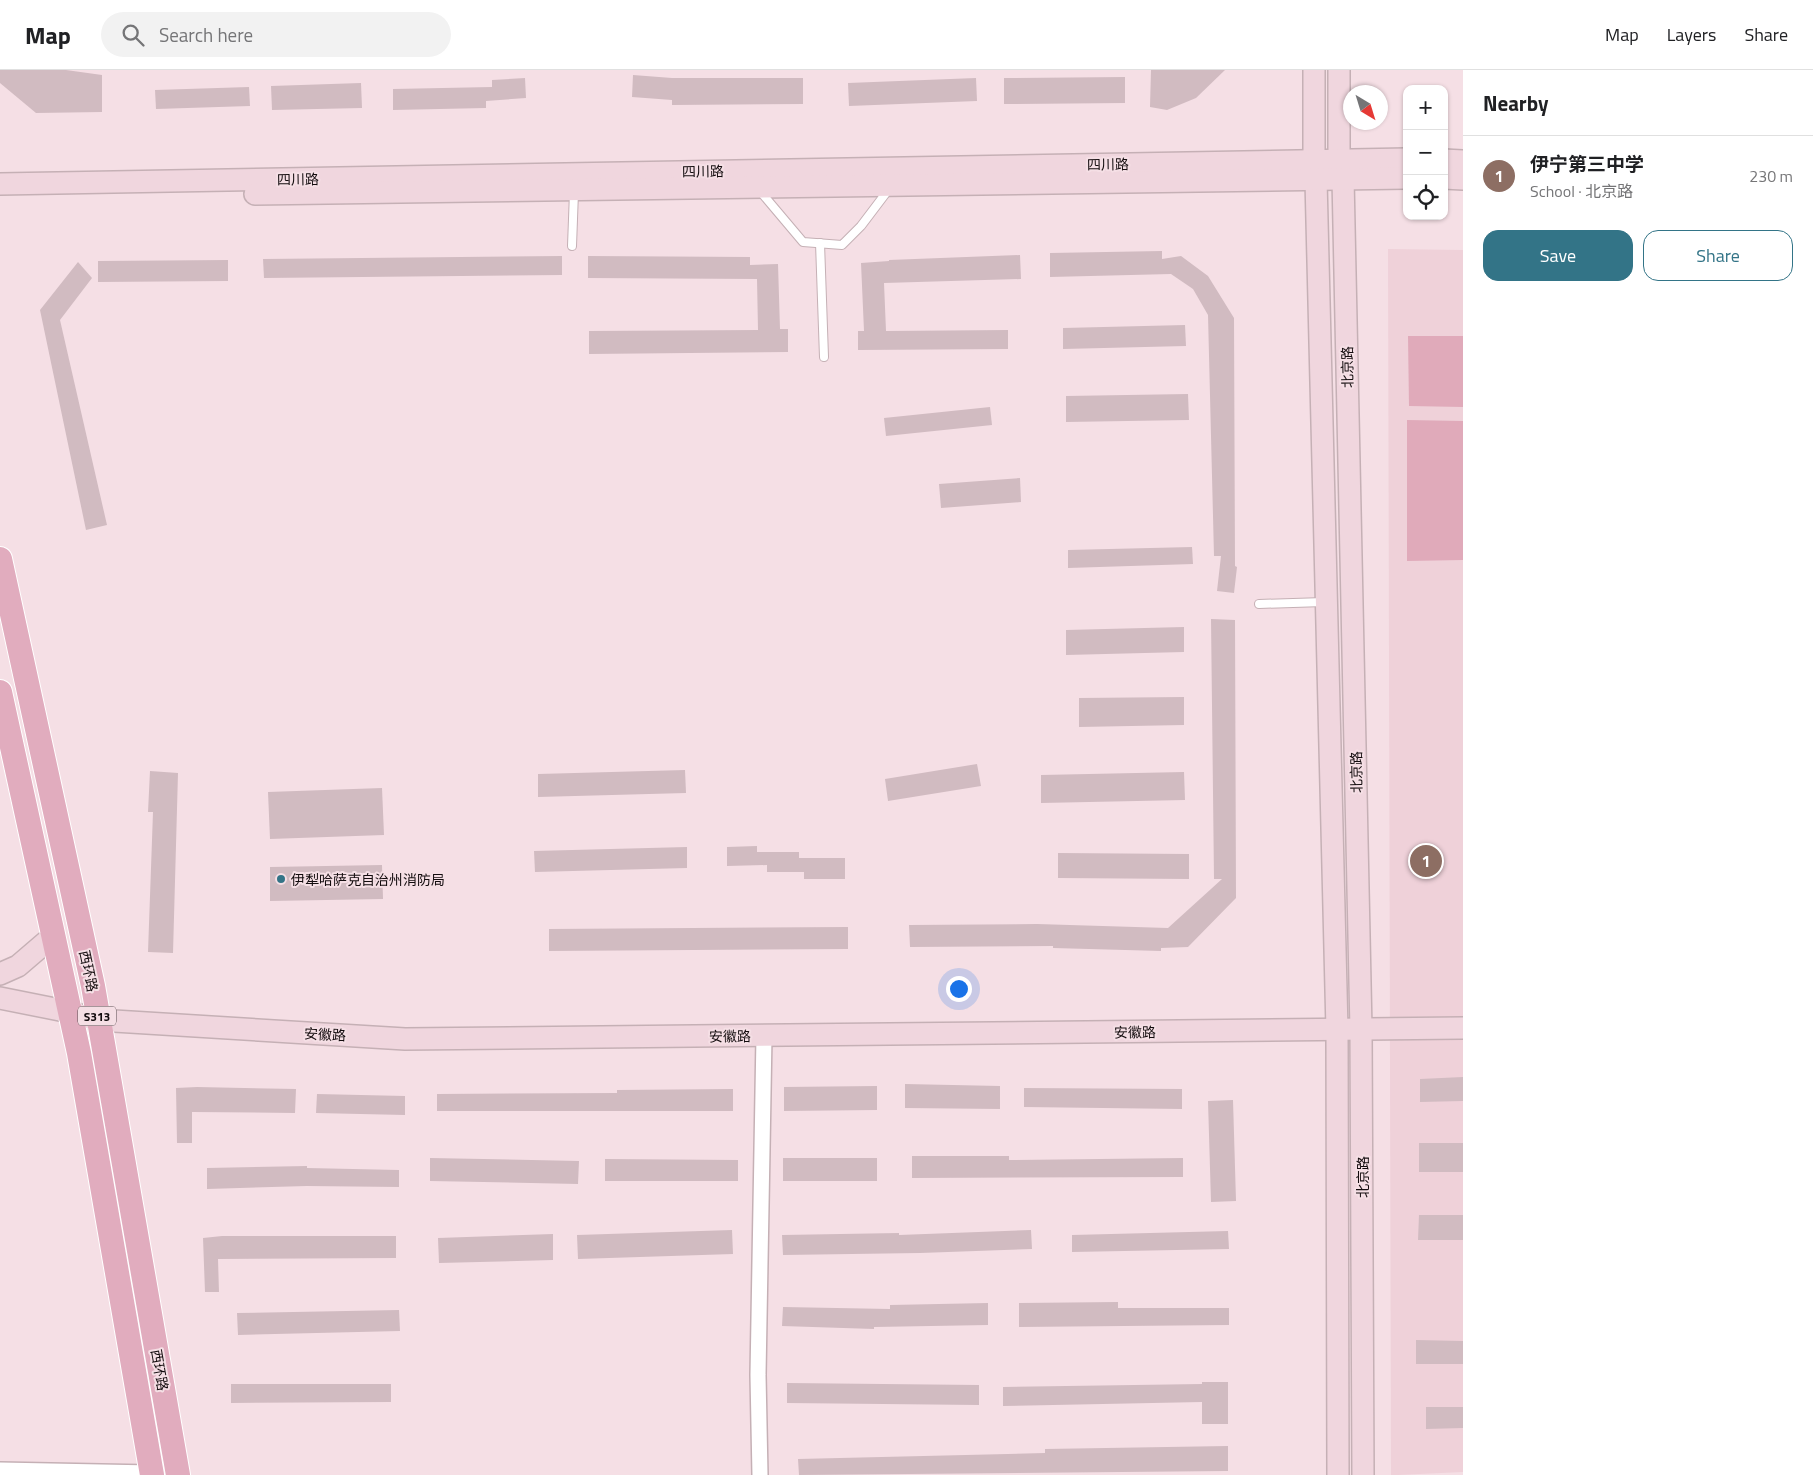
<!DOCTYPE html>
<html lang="en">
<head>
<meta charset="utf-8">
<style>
	:root { --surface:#fff; --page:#f2f2f2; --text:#202124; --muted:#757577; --line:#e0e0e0; --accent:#337487 }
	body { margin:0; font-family:"Titillium Web","Noto Sans SC",sans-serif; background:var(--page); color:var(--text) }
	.controls { position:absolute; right:15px; top:15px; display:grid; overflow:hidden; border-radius:10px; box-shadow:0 1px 4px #0004 }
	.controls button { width:45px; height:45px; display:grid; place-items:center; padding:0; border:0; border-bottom:1px solid var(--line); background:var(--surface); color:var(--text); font:25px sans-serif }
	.compass { position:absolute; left:1343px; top:15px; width:45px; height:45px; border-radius:50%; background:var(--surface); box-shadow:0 1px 4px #0004; rotate:142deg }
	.you { position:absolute; left:958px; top:918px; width:18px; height:18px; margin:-12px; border:4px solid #fff; border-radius:50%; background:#1a73e8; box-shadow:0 0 0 8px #1a73e833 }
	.badge { display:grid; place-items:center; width:32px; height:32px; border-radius:50%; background:var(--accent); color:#fff; font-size:16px; font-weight:700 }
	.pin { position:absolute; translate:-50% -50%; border:2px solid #fff; box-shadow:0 1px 5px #0006 }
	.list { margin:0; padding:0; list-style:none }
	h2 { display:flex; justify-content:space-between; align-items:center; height:65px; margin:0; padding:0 20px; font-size:21px }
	h2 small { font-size:16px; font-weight:400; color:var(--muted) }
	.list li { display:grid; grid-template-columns:32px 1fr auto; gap:15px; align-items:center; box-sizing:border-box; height:80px; padding:0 20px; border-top:1px solid var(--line) }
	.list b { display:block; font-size:19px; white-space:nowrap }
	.list p { margin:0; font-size:16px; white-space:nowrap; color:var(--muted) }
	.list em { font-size:16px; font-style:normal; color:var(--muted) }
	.actions { display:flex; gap:10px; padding:15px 20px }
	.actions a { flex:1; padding:11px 0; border:1px solid var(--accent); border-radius:15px; text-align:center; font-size:18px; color:var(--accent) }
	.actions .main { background:var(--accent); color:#fff }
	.icon { flex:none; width:28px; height:28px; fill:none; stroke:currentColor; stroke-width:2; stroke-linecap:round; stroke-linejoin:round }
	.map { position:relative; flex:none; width:1463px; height:1405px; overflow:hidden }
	header { display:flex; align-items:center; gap:30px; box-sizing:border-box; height:70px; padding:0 25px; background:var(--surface); border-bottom:1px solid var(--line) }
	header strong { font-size:24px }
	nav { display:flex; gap:28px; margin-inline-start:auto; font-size:18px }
	.search { width:350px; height:45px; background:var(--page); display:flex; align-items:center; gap:12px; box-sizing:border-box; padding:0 18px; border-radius:28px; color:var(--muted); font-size:19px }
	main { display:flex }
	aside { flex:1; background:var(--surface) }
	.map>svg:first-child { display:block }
	.built { fill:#efd1d9 }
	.green { fill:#e0aaba }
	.building { fill:#d1bbc1 }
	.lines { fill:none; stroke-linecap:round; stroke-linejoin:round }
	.lane-casing { stroke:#c5b0b5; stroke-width:10 }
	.street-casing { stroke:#c5b0b5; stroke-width:18 }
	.secondary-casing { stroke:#c5b0b5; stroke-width:24 }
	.primary-casing { stroke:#fff; stroke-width:26 }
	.lane { stroke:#fff; stroke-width:8 }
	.street { stroke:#fff; stroke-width:15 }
	.secondary { stroke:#f0d6de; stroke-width:21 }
	.primary { stroke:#e1acbe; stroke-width:24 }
	.poi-dot { fill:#337487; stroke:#f5dfe5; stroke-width:2 }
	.labels { text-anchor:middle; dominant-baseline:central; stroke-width:4; stroke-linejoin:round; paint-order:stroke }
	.shield { fill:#f5dfe5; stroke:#574b4e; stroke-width:1 }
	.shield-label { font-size:12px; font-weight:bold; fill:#130c0e }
	.street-label { font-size:14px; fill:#130c0e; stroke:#f5dfe5 }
	.poi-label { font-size:14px; fill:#130c0e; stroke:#f5dfe5; text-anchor:start }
</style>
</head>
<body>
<header>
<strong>Map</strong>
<div class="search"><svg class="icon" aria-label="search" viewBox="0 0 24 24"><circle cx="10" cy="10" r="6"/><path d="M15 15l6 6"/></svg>Search here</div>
<nav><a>Map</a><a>Layers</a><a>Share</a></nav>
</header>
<main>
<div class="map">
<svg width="1463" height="1405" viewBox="0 0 1463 1405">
	<rect width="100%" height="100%" fill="#f5dfe5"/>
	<polygon class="built" points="1388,179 1463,180 1463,1402 1398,1405 1391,1405"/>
	<g class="green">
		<polygon points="1408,266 1463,266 1463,337 1409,336"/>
		<polygon points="1407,350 1463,351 1463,490 1407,491"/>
	</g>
	<g class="building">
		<polygon points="0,0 66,0 102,5 102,42 36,43 0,13"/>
		<polygon points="1151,0 1225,0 1196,28 1167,40 1150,37"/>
		<polygon points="633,5 672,8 803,8 803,34 672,35 672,30 632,27"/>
		<polygon points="1125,7 1125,33 1004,34 1004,8"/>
		<polygon points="525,8 526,28 486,31 486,38 393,40 393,19 492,17 492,10"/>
		<polygon points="976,8 977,31 849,36 848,13"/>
		<polygon points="361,13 362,38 272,40 271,16"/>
		<polygon points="249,17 250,36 156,39 155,20"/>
		<polygon points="1162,181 1162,189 1181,186 1208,206 1234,248 1235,496 1237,497 1234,523 1217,521 1221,486 1214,486 1208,245 1193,219 1171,204 1050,207 1050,183"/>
		<polygon points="1020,185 1021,209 884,213 886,261 1008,260 1008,279 858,280 858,261 864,261 861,193 889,191 889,190"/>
		<polygon points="562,186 562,205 264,208 263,189"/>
		<polygon points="588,186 750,187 750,195 778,194 780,259 788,259 788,282 589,284 589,261 758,260 757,209 588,208"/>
		<polygon points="228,190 228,211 98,212 98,191"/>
		<polygon points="78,192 92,208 60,250 107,455 86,460 40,240"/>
		<polygon points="1185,255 1186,276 1063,279 1063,258"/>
		<polygon points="1188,324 1189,350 1066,352 1066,326"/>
		<polygon points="990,337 992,355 886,366 884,348"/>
		<polygon points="1020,408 1021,432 941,438 939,414"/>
		<polygon points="1192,477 1193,494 1068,498 1068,480"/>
		<polygon points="1211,549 1235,550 1236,828 1188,877 1161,878 1161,881 1053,878 1053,876 910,877 909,855 1037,854 1168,858 1222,809 1214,809"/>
		<polygon points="1184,557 1184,582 1066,585 1066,560"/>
		<polygon points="1184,627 1184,655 1079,657 1079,628"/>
		<polygon points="977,694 981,716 888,731 885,709"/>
		<polygon points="685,700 686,723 538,727 538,704"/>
		<polygon points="150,701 178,703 173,883 148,882 153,742 148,742"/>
		<polygon points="1184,702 1185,730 1041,733 1041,705"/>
		<polygon points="382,718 384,765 270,769 268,722"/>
		<polygon points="757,776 757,782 799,782 799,788 845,788 845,809 804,809 804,802 767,802 767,795 727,796 727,777"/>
		<polygon points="687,777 687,798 535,802 534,781"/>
		<polygon points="1058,783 1189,784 1189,809 1058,808"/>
		<polygon points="382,795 383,829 270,831 270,797"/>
		<polygon points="848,857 848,879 549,881 549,859"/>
		<polygon points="1463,1007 1463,1031 1420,1032 1420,1009"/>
		<polygon points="905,1014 1000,1016 1000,1039 905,1038"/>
		<polygon points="877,1016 877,1040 784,1041 784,1017"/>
		<polygon points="197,1017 296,1019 295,1043 192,1042 192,1073 177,1073 176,1018"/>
		<polygon points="1024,1018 1182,1019 1182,1039 1024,1037"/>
		<polygon points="733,1019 733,1041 437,1041 437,1024 617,1023 617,1020"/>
		<polygon points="317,1024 405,1026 405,1045 316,1043"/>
		<polygon points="1233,1030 1236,1131 1211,1132 1208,1031"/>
		<rect x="1419" y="1073" width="44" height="29"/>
		<polygon points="912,1086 1009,1086 1009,1090 1183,1088 1183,1107 912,1108"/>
		<polygon points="430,1088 579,1091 578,1114 430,1111"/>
		<rect x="783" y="1088" width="94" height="23"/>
		<polygon points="605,1089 738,1090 738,1111 605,1111"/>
		<polygon points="307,1096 307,1098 399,1100 399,1117 307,1116 207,1119 207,1098"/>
		<polygon points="1419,1145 1463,1145 1463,1170 1418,1170"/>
		<polygon points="732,1160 733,1184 578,1189 577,1165"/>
		<polygon points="1031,1160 1032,1179 920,1183 783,1185 782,1165 899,1163 899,1165"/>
		<polygon points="1228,1161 1229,1179 1072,1182 1072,1165"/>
		<polygon points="553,1164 553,1190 439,1193 438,1168"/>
		<polygon points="222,1166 396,1166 396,1188 218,1189 219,1222 205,1222 203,1168"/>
		<polygon points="1118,1232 1118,1238 1229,1238 1229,1255 1019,1257 1019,1233"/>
		<polygon points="988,1233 988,1255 874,1257 874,1259 782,1256 783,1237 890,1239 890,1235"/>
		<polygon points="399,1240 400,1261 238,1265 237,1243"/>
		<polygon points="1416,1270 1463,1271 1463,1294 1416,1294"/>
		<polygon points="1202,1312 1228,1312 1228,1354 1202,1354 1202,1332 1003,1336 1003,1317 1202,1314"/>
		<polygon points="787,1313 979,1315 979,1335 787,1333"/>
		<polygon points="231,1314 391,1314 391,1332 231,1333"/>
		<polygon points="1426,1337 1463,1337 1463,1358 1426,1359"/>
		<polygon points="1228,1376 1228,1401 799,1405 798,1389 1045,1383 1045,1379"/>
	</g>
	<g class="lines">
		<defs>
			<g id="lane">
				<polyline points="760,121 803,172 842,175 861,156 889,119"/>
				<polyline points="820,173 824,287"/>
				<polyline points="572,176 574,122"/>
				<polyline points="1259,534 1324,532"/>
			</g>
			<g id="street">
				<polyline points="0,1400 152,1403"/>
				<polyline points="760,1405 758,1305 764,966"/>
			</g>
			<g id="secondary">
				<polyline points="1314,0 1314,90 1316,110 1337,960 1338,1405"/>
				<polyline points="1339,0 1339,90 1343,108 1361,960 1363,1405"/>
				<polyline points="1444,90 1463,91"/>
				<polyline points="1444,108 1463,109"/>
				<polyline points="0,114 1407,89"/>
				<polyline points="255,124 1407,108"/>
				<polyline points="0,904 18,896 53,866"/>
				<polyline points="0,928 70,942 98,950 405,969 1463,958"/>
			</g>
			<g id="primary">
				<polyline points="0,489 93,916 178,1405"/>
				<polyline points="0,622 79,983 152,1405"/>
			</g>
		</defs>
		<use href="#lane" class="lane-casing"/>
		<use href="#street" class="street-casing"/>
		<use href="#secondary" class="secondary-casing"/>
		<use href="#primary" class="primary-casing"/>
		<use href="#lane" class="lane"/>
		<use href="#street" class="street"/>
		<use href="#secondary" class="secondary"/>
		<use href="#primary" class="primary"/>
	</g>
	<circle class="poi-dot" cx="281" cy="809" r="5"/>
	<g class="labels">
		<rect class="shield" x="78" y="936.5" width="38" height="19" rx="4"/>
		<g class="shield-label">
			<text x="97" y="946">S313</text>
		</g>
		<g class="street-label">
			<text transform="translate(1108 94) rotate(-1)">四川路</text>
			<text transform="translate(703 101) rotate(-1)">四川路</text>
			<text transform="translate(298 109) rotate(-1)">四川路</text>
			<text transform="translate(1347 297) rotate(-91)">北京路</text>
			<text transform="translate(1356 702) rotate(-91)">北京路</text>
			<text transform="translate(89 901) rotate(78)">西环路</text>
			<text transform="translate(1135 962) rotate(-1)">安徽路</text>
			<text transform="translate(325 964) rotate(3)">安徽路</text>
			<text transform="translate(730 966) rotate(-1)">安徽路</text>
			<text transform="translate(1362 1107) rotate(-90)">北京路</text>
			<text transform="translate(160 1300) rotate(80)">西环路</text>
		</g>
		<g class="poi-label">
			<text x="291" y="809">伊犁哈萨克自治州消防局</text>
		</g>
	</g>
</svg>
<div class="controls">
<button>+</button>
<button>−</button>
<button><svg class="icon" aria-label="locate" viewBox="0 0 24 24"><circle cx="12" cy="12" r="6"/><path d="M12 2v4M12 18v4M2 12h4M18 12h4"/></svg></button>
</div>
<svg class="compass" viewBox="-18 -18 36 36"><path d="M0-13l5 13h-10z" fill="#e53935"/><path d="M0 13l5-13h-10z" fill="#757577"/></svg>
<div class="you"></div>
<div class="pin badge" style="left:1426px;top:791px;background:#8d6e63">1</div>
</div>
<aside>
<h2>Nearby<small></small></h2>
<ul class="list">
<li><span class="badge" style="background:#8d6e63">1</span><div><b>伊宁第三中学</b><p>School · 北京路</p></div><em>230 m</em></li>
</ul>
<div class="actions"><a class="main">Save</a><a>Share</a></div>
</aside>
</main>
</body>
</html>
